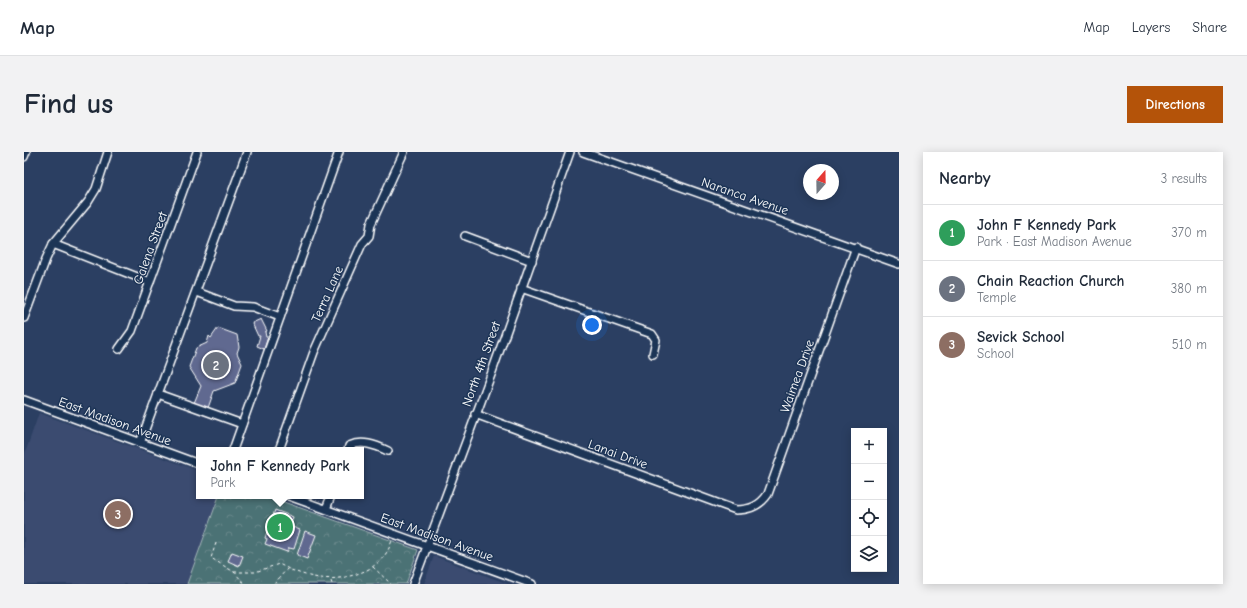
<!DOCTYPE html>
<html lang="en">
<head>
<meta charset="utf-8">
<style>
	:root { --surface:#fff; --page:#f2f2f3; --text:#1f2937; --muted:#747a83; --line:#e0e1e3; --accent:#b45309 }
	body { margin:0; font-family:"Comic Neue",sans-serif; background:var(--page); color:var(--text) }
	.controls { position:absolute; right:12px; bottom:12px; display:grid; overflow:hidden; border-radius:0px; box-shadow:0 2px 10px #0003 }
	.controls button { width:36px; height:36px; display:grid; place-items:center; padding:0; border:0; border-bottom:1px solid var(--line); background:var(--surface); color:var(--text); font:20px sans-serif }
	.compass { position:absolute; left:779px; top:12px; width:36px; height:36px; border-radius:50%; background:var(--surface); box-shadow:0 2px 10px #0003; rotate:20deg }
	.you { position:absolute; left:568px; top:173px; width:14px; height:14px; margin:-10px; border:3px solid #fff; border-radius:50%; background:#1a73e8; box-shadow:0 0 0 6px #1a73e833 }
	.badge { display:grid; place-items:center; width:26px; height:26px; border-radius:50%; background:var(--accent); color:#fff; font-size:13px; font-weight:700 }
	.pin { position:absolute; translate:-50% -50%; border:2px solid #fff; box-shadow:0 1px 4px #0006 }
	.popup { position:absolute; left:172px; top:295px; width:168px; height:52px; box-sizing:border-box; display:grid; place-content:center; border-radius:0px; background:var(--surface); filter:drop-shadow(0 1px 3px #0005); font-size:13px; white-space:nowrap; color:var(--muted) }
	.popup b { font-size:15px; color:var(--text) }
	.popup::after { content:''; position:absolute; left:50%; top:100%; margin-left:-8px; border:8px solid transparent; border-top-color:var(--surface) }
	.list { margin:0; padding:0; list-style:none }
	h2 { display:flex; justify-content:space-between; align-items:center; height:52px; margin:0; padding:0 16px; font-size:17px }
	h2 small { font-size:13px; font-weight:400; color:var(--muted) }
	.list li { display:grid; grid-template-columns:26px 1fr auto; gap:12px; align-items:center; box-sizing:border-box; height:56px; padding:0 16px; border-top:1px solid var(--line) }
	.list b { display:block; font-size:15px; white-space:nowrap }
	.list p { margin:0; font-size:13px; white-space:nowrap; color:var(--muted) }
	.list em { font-size:13px; font-style:normal; color:var(--muted) }
	.icon { flex:none; width:22px; height:22px; fill:none; stroke:currentColor; stroke-width:2; stroke-linecap:round; stroke-linejoin:round }
	.map { position:relative; flex:none; width:875px; height:432px; overflow:hidden; border-radius:0px }
	header { display:flex; align-items:center; gap:24px; box-sizing:border-box; height:56px; padding:0 20px; background:var(--surface); border-bottom:1px solid var(--line) }
	header strong { font-size:19px }
	nav { display:flex; gap:22px; margin-inline-start:auto; font-size:14px }
	.intro { display:flex; align-items:center; justify-content:space-between; box-sizing:border-box; height:96px; padding:0 24px }
	h1 { margin:0; font-size:28px }
	.button { padding:10px 18px; border-radius:0px; background:var(--accent); color:#fff; font-size:14px; font-weight:700 }
	main { display:flex; gap:24px; padding:0 24px }
	aside { flex:1; background:var(--surface); border-radius:0px; box-shadow:0 2px 10px #0003 }
	.map>svg:first-child { display:block }
	.built { fill:#3b4c70 }
	.park { fill:url(#park-crowns); stroke:#a6b8ba }
	.building { fill:#616990; stroke:#fff }
	.lines { fill:none; stroke-linecap:round; stroke-linejoin:round }
	.minor-casing { stroke:#fff; stroke-width:10 }
	.path { stroke:#fff; stroke-width:1; stroke-dasharray:3 3; stroke-linecap:butt }
	.minor { stroke:#1d3557; stroke-width:7 }
	.labels { text-anchor:middle; dominant-baseline:central; stroke-width:3; stroke-linejoin:round; paint-order:stroke }
	.street-label { font-size:13px; fill:#fff; stroke:#1d3557 }
</style>
</head>
<body>
<header>
<strong>Map</strong>
<nav><a>Map</a><a>Layers</a><a>Share</a></nav>
</header>
<div class="intro"><h1>Find us</h1><a class="button">Directions</a></div>
<main>
<div class="map">
<svg width="875" height="432" viewBox="0 0 875 432">
	<defs>
		<pattern id="park-crowns" width="20" height="18" patternUnits="userSpaceOnUse"><rect width="20" height="18" fill="#4c7275"/><path d="M2 6a3 3 0 1 1 6 0M12 15a3 3 0 1 1 6 0" fill="none" stroke="#67878a"/></pattern>
	</defs>
	<rect width="100%" height="100%" fill="#2b3f62"/>
	<filter id="ink" filterUnits="userSpaceOnUse"><feTurbulence type="fractalNoise" baseFrequency=".025" numOctaves="2"/><feDisplacementMap in="SourceGraphic" scale="8" xChannelSelector="R" yChannelSelector="G"/><feConvolveMatrix kernelMatrix="1 2 1 2 8 2 1 2 1" color-interpolation-filters="sRGB"/></filter>
	<g filter="url(#ink)">
		<g class="built">
			<polygon points="15,261 175,319 175,344 195,344 163,432 0,432 0,304"/>
			<polygon points="410,404 484,432 400,432"/>
		</g>
		<polygon class="park" points="195,344 243,344 394,398 382,432 163,432"/>
		<g class="building">
			<polygon points="237,167 243,179 241,180 242,185 244,185 240,197 233,194 236,184 234,184 228,171"/>
			<polygon points="194,176 213,183 215,195 213,201 218,212 211,231 190,239 184,256 170,251 177,234 165,215 172,196 183,191 185,184 187,186"/>
			<polygon points="251,358 269,365 266,374 276,378 270,397 265,396 263,400 241,392 243,387 241,386"/>
			<polygon points="281,379 292,383 283,407 273,403"/>
			<polygon points="208,400 219,404 215,414 204,409"/>
		</g>
		<g class="lines">
			<defs>
				<g id="minor">
					<polyline points="559,0 875,112"/>
					<polyline points="0,5 2,0"/>
					<polyline points="441,84 508,109"/>
					<polyline points="29,92 126,130"/>
					<polyline points="497,136 628,182 632,188 629,202"/>
					<polyline points="173,140 210,154 229,155 256,165"/>
					<polyline points="0,166 22,107 29,92 64,50 72,37 84,0"/>
					<polyline points="95,197 108,179 173,0"/>
					<polyline points="134,242 218,272"/>
					<polyline points="0,248 175,312"/>
					<path d="M 451,262 L 712,358 C 726,358 736,354 744,342 L 832,95"/>
					<polyline points="116,291 223,0"/>
					<polyline points="209,298 315,0"/>
					<polyline points="255,298 290,200 338,92 345,84 347,72 380,0"/>
					<path d="M 324,298 L 325,294 C 338,288 351,293 364,299"/>
					<polyline points="265,344 508,432"/>
					<polyline points="302,357 307,344"/>
					<polyline points="389,432 468,220 546,0"/>
				</g>
			</defs>
			<use href="#minor" class="minor-casing"/>
			<g class="path">
				<polyline points="192,391 187,406 210,420 221,432"/>
				<polyline points="349,415 367,432"/>
				<path d="M 210,420 L 231,420 L 255,412 C 285,428 312,432 343,418 C 356,411 364,402 368,388"/>
				<polyline points="307,429 308,432"/>
				<polyline points="250,432 263,417"/>
			</g>
			<use href="#minor" class="minor"/>
		</g>
	</g>
	<g class="labels">
		<g class="street-label">
			<text transform="translate(721 44) rotate(19)">Naranca Avenue</text>
			<text transform="translate(126 96) rotate(-70)">Galena Street</text>
			<text transform="translate(303 142) rotate(-66)">Terra Lane</text>
			<text transform="translate(457 212) rotate(-70)">North 4th Street</text>
			<text transform="translate(773 224) rotate(-70)">Waimea Drive</text>
			<text transform="translate(91 269) rotate(20)">East Madison Avenue</text>
			<text transform="translate(594 302) rotate(20)">Lanai Drive</text>
			<text transform="translate(413 385) rotate(20)">East Madison Avenue</text>
		</g>
	</g>
</svg>
<div class="controls">
<button>+</button>
<button>−</button>
<button><svg class="icon" aria-label="locate" viewBox="0 0 24 24"><circle cx="12" cy="12" r="6"/><path d="M12 2v4M12 18v4M2 12h4M18 12h4"/></svg></button>
<button><svg class="icon" aria-label="layers" viewBox="0 0 24 24"><path d="M12 4l9 5-9 5-9-5zM3 14l9 5 9-5"/></svg></button>
</div>
<svg class="compass" viewBox="-18 -18 36 36"><path d="M0-13l5 13h-10z" fill="#e53935"/><path d="M0 13l5-13h-10z" fill="#747a83"/></svg>
<div class="you"></div>
<div class="pin badge" style="left:256px;top:375px;background:#2e9e5b">1</div>
<div class="popup"><b>John F Kennedy Park</b>Park</div>
<div class="pin badge" style="left:192px;top:213px;background:#6b7280">2</div>
<div class="pin badge" style="left:94px;top:362px;background:#8d6e63">3</div>
</div>
<aside>
<h2>Nearby<small>3 results</small></h2>
<ul class="list">
<li><span class="badge" style="background:#2e9e5b">1</span><div><b>John F Kennedy Park</b><p>Park · East Madison Avenue</p></div><em>370 m</em></li>
<li><span class="badge" style="background:#6b7280">2</span><div><b>Chain Reaction Church</b><p>Temple</p></div><em>380 m</em></li>
<li><span class="badge" style="background:#8d6e63">3</span><div><b>Sevick School</b><p>School</p></div><em>510 m</em></li>
</ul>
</aside>
</main>
</body>
</html>
